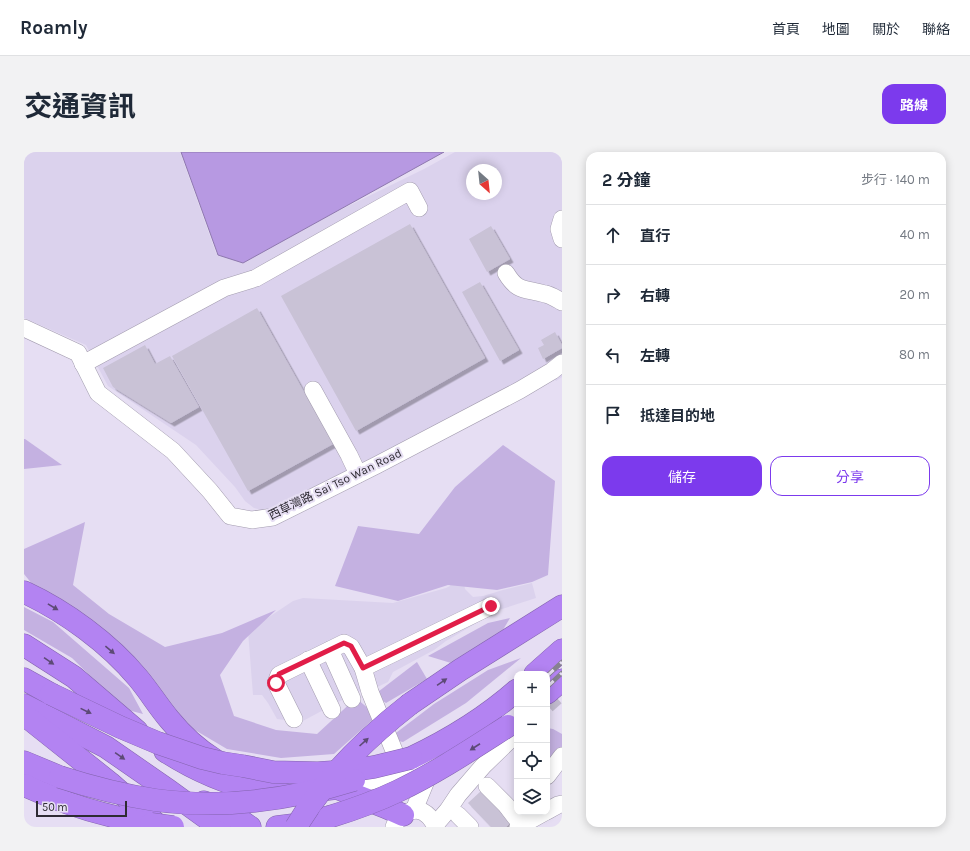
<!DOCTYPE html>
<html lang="zh-TW">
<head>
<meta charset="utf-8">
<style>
	:root { --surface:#fff; --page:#f2f2f3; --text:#1f2937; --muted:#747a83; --line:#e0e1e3; --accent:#7c3aed }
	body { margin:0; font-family:Karla,"Noto Sans TC",sans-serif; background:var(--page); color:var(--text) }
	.controls { position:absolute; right:12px; bottom:12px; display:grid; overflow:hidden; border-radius:8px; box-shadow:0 2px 10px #0003 }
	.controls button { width:36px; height:36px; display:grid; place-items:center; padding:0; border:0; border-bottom:1px solid var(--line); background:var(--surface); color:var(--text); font:20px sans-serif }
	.compass { position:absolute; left:442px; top:12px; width:36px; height:36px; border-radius:50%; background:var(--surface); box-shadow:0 2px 10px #0003; rotate:153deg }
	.scale { position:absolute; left:12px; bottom:10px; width:91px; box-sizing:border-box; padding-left:4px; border:2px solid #2e2b33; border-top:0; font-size:11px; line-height:14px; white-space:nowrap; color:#2e2b33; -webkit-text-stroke:3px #e6def3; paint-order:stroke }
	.stop { position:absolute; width:12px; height:12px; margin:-9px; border:3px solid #e11d48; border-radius:50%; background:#fff }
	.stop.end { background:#e11d48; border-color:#fff; box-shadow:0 1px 4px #0008 }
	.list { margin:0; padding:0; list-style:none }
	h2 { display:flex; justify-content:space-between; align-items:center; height:52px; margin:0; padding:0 16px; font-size:17px }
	h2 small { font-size:13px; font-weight:400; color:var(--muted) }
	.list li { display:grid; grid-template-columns:26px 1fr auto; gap:12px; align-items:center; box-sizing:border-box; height:60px; padding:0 16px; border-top:1px solid var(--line) }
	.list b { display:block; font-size:15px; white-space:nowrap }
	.list em { font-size:13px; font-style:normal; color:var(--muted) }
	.actions { display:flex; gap:8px; padding:12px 16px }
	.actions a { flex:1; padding:9px 0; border:1px solid var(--accent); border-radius:12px; text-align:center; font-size:14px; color:var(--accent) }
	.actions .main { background:var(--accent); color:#fff }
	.icon { flex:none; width:22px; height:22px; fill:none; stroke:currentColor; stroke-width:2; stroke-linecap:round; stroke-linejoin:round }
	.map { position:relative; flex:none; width:538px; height:675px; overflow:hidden; border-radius:12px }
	header { display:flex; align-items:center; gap:24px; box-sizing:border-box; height:56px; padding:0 20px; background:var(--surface); border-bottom:1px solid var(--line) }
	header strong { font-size:19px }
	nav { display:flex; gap:22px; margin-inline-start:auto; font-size:14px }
	.intro { display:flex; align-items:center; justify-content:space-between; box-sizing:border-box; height:96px; padding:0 24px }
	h1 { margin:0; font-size:28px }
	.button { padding:10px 18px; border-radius:12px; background:var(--accent); color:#fff; font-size:14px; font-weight:700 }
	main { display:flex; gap:24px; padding:0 24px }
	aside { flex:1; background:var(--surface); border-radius:12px; box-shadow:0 2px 10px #0003 }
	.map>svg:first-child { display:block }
	.built { fill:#dbd2ed; fill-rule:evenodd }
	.green { fill:#c4b1e1 }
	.water { fill:#b799e2; stroke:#8e78ae }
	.building { fill:#c9c2d6; filter:url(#shadow) }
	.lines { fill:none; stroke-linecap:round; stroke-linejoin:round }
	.minor-tunnel { stroke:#c1bacd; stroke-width:17; stroke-dasharray:17 8; stroke-linecap:butt }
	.minor-casing { stroke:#a39caf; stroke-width:18 }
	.highway-casing { stroke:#8464af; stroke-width:23 }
	.minor { stroke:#fff; stroke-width:17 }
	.highway { stroke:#b383f2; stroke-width:22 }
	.rail-casing { stroke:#86818f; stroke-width:4.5 }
	.rail { stroke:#e6def3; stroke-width:3; stroke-dasharray:9; stroke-linecap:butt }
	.highway-bridge-casing { stroke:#8464af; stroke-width:23; stroke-linecap:butt }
	.highway-bridge { stroke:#b383f2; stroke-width:22 }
	.oneway { fill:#5d4a76 }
	.route { stroke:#e11d48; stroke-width:5 }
	.labels { text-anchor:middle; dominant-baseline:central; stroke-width:4; stroke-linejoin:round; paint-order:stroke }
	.street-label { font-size:12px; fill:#2e2b33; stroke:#e6def3 }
</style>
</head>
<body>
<header>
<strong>Roamly</strong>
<nav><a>首頁</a><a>地圖</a><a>關於</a><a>聯絡</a></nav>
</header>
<div class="intro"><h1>交通資訊</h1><a class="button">路線</a></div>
<main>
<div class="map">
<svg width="538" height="675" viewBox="0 0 538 675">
	<defs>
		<filter id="shadow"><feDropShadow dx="3.5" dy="3.5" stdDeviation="0" flood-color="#0004"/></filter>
	</defs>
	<rect width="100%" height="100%" fill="#e6def3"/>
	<g class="built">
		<path d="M 0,0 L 156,0 L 192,101 L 218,111 L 306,63 L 400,17 L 431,0 L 538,0 L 538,225 L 532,229 L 525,215 L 253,355 L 241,359 L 230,356 L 221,349 L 211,335 L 172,293 L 84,234 L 62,193 L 0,166 ZM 448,18 L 472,18 L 472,42 L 448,42 Z"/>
		<polygon points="428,419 440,432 441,437 449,445 459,444 479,438 508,431 512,446 475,458 422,489 410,498 369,520 364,530 351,536 347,541 335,539 277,570 253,567 244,551 238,543 229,543 224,479 269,449 279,446 369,451 422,436 426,434"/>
	</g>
	<g class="green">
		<polygon points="0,287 1,287 38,313 0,317"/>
		<polygon points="479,293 531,329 524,423 508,430 473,438 424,433 374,449 311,434 334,374 395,382 431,335"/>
		<polygon points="61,370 49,433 85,462 141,495 198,481 252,458 219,489 196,523 210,564 252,578 293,582 332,546 353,564 310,602 257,606 203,597 159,571 42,474 0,422 0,397"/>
		<polygon points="0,455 29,470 105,536 119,562 100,557 48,506 0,478"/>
		<polygon points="486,466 476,483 427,511 404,504 464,471"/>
		<polygon points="497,506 442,551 379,590 364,587 410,552 464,518"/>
		<polygon points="393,510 403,527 362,551 350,543"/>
		<polygon points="523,576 529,577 538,582 538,597 523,615"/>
	</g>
	<polygon class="water" points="157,0 420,0 219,111 194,103"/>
	<g class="building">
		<polygon points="386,72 461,206 332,279 257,144"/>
		<polygon points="467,74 486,107 463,120 445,87"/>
		<polygon points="456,130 495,198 476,209 438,140"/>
		<polygon points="233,156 309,292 224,339 148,204"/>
		<polygon points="531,180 538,193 538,196 519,207 514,196 520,193 517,188"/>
		<polygon points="121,193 131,212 146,204 175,255 147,271 89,235 79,216"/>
		<polygon points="457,639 487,670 482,675 467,675 444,651"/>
	</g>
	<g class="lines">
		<polyline class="minor-tunnel" points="523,553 532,545"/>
		<defs>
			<g id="minor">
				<polyline points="538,67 535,77 538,87"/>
				<path d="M 482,121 C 494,141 501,136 521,142 C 527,143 533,147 538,150"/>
				<polyline points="0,176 54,201 74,241 149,299 186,339 206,364 228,368 249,365 353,313 496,238 528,219 538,211"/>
				<polyline points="59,212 200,136 232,126 386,39 395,56"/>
				<polyline points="289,238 325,303 334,322"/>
				<polyline points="306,498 328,547"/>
				<polyline points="284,508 308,558"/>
				<polyline points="339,516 467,454"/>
				<polyline points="270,567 252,531 255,523 320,491 327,495 339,516 346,540 373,606 377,623"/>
				<polyline points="523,624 538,604"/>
				<polyline points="463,634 482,653 492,666"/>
				<polyline points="319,635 377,623 412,606 431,592"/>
				<polyline points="390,658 406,619"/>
				<polyline points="523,659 534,653 538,652"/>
				<polyline points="434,663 446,675"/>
				<polyline points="411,673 424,658 434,643 459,614 493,581"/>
				<path d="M 370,675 C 372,669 375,665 380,662 C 395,653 405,661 412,675"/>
				<polyline points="494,675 521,660"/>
			</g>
			<g id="highway">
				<path d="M 0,440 C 41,459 85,491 114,526 C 125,539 134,554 145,567 C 158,583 173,597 191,608"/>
				<polyline points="0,493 50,525 113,579"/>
				<polyline points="511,522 538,498"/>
				<polyline points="0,527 27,542"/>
				<polyline points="523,541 538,528"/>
				<polyline points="386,552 436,518 538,454"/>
				<polyline points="0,553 82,595 144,638 195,675"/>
				<polyline points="3,565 86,631 136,675"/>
				<path d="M 141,599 C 169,617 203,632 235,639 C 243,641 252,641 260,642"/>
				<path d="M 387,606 C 427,587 460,567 493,538"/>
				<polyline points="0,610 36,625"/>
				<path d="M 0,633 C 40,652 84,665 127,672"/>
				<polyline points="296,638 313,636 361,655 379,663"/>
				<path d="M 180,650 C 199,657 209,663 226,675"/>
				<polyline points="253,675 269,673 305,665"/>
			</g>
		</defs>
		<use href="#minor" class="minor-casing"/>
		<use href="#highway" class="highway-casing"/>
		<use href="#minor" class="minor"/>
		<use href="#highway" class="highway"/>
		<defs>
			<g id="rail">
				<polyline points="523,524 538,510"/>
				<polyline points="523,535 538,521"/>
			</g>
		</defs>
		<use href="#rail" class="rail-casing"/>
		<use href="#rail" class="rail"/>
		<defs>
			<g id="highway-bridge">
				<polyline points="27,542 96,575 134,591 178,606 199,611 219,614 249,620 294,621 323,619 350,615 387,606"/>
				<path d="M 36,625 C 67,635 98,643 131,648 C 197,657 266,648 330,628"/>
				<path d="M 305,665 C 328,658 351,650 374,639 C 412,621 448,597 484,574"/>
				<polyline points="127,672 149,675"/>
				<path d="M 272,675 C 301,626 341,587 386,552"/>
			</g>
		</defs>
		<use href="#highway-bridge" class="highway-bridge-casing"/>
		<use href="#highway-bridge" class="highway-bridge"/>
	</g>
	<defs><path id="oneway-solid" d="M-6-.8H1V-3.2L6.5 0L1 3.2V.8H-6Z"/></defs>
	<g class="oneway">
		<use href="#oneway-solid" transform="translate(29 455) rotate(31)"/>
		<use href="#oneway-solid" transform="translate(86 498) rotate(40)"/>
		<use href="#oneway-solid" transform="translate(25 509) rotate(34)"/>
		<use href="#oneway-solid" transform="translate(418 530) rotate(-34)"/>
		<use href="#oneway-solid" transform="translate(62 559) rotate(26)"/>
		<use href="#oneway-solid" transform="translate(340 590) rotate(-42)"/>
		<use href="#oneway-solid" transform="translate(451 595) rotate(147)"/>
		<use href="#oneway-solid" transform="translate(96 604) rotate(35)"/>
	</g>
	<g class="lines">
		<polyline class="route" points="252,531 255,522 320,491 327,494 339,516 467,454"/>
	</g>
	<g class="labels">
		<g class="street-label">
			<text transform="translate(311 332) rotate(-26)">西草灣路 Sai Tso Wan Road</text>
		</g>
	</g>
</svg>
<div class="controls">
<button>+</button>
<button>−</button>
<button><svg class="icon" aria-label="locate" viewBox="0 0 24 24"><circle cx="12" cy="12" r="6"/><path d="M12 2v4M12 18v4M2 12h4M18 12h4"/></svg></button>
<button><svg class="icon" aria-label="layers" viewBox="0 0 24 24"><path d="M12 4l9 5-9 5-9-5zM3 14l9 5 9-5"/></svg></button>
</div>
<svg class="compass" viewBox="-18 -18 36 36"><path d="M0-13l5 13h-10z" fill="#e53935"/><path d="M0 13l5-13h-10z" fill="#747a83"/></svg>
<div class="scale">50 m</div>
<div class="stop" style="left:252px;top:531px"></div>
<div class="stop end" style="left:467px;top:454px"></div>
</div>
<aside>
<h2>2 分鐘<small>步行 · 140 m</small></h2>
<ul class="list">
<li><svg class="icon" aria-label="ahead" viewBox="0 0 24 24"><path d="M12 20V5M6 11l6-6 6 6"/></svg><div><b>直行</b></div><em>40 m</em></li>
<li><svg class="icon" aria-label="right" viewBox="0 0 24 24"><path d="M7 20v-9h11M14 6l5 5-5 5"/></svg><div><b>右轉</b></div><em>20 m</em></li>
<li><svg class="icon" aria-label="left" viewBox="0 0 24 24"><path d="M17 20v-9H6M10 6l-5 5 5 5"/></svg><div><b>左轉</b></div><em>80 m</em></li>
<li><svg class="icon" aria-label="arrive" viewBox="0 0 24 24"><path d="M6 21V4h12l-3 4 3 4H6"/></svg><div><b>抵達目的地</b></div></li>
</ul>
<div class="actions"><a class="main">儲存</a><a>分享</a></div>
</aside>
</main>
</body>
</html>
